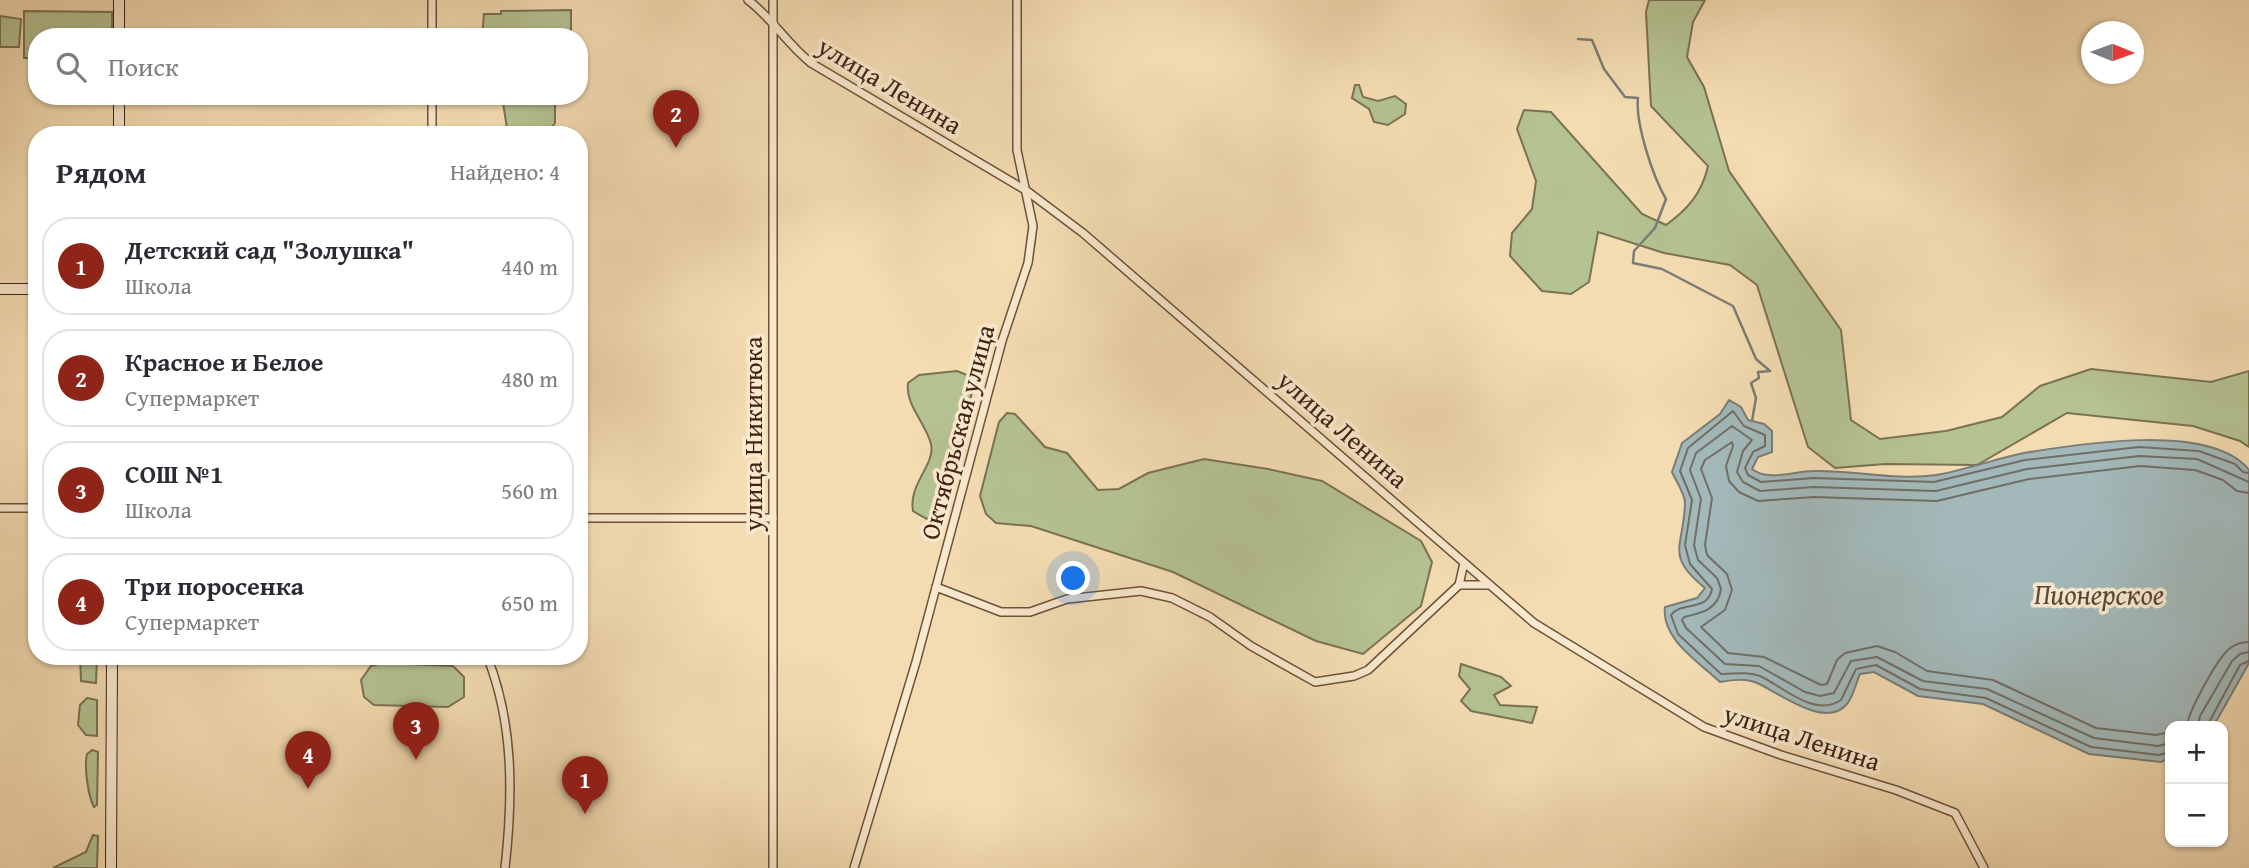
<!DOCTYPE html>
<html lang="ru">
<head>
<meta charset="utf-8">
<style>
	:root { --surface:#fff; --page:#f7f7f7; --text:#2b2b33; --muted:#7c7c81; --line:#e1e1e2; --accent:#8f2418 }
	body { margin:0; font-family:"Gentium Book Plus",serif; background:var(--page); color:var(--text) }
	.controls { position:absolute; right:21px; bottom:21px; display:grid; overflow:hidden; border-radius:14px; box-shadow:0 2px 5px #0004 }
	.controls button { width:63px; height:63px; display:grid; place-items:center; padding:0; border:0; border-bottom:2px solid var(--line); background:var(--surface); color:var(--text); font:35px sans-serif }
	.compass { position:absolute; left:2081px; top:21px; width:63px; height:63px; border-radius:50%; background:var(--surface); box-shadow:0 2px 5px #0004; rotate:91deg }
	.you { position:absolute; left:1074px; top:579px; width:24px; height:24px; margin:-18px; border:5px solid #fff; border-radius:50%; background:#1a73e8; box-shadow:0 0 0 10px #1a73e833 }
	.badge { display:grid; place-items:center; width:46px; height:46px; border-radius:50%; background:var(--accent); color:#fff; font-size:23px; font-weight:700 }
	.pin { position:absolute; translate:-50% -58px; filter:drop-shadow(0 2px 4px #0008) }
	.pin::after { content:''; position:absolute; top:37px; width:24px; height:21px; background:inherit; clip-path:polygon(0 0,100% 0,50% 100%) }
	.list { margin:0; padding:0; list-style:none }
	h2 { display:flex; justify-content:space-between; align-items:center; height:91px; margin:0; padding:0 28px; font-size:30px }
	h2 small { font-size:23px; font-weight:400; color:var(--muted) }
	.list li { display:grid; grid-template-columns:46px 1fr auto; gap:21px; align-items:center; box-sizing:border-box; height:98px; margin:0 14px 14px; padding:0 14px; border:2px solid var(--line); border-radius:28px }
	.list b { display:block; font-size:26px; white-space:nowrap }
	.list p { margin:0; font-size:23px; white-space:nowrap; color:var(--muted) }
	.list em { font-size:23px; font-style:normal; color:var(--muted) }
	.icon { flex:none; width:38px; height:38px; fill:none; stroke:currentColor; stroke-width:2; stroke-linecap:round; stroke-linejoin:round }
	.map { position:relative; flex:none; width:2249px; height:868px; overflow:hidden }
	.search { position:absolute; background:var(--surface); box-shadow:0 2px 5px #0004; left:28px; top:28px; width:560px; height:77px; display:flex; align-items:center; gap:18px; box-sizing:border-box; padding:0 24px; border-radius:28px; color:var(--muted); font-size:26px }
	.panel { position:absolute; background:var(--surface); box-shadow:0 2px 5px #0004; left:28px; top:126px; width:560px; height:539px; border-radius:28px }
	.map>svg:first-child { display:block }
	.green { fill:#b5c292; stroke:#7a7252; stroke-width:2 }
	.water { fill:#a2b8b9; stroke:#7b7c76; stroke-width:2 }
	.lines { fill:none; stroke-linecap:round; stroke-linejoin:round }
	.shore { stroke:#716e65; stroke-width:2 }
	.stream { stroke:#7b7c76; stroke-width:2.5 }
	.street-casing { stroke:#6d5139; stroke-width:10 }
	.secondary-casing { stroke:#402311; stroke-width:12 }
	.street { stroke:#f8e8cd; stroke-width:7 }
	.secondary { stroke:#f8e8cd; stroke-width:10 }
	.labels { text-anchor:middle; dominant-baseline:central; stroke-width:7; stroke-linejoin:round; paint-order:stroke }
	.street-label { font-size:26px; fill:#402311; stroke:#f8e8cd }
	.water-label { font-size:28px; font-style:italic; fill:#58483b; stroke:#f8e8cd }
</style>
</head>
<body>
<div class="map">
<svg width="2249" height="868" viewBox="0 0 2249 868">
	<rect width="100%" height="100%" fill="#f4dcb2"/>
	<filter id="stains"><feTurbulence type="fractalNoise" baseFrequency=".00286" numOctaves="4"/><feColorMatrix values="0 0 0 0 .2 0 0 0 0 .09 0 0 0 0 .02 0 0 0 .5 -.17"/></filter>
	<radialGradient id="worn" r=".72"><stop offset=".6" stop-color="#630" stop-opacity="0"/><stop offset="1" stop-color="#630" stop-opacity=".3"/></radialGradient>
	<g class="green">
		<path d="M 1649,0 L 1705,0 L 1693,22 L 1687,57 L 1704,87 L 1729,171 L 1841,330 L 1851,420 L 1880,439 L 1946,431 L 2002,417 L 2040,386 L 2091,369 L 2211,382 L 2249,371 L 2249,447 L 2240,441 L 2193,426 L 2067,413 L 1977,465 L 1885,464 L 1835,468 L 1808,447 L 1757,285 L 1730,265 L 1664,253 L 1598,232 L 1589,282 L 1571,294 L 1542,291 L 1510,256 L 1512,233 L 1532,209 L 1536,181 L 1517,129 L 1524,110 L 1551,112 L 1642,214 L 1666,225 C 1688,209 1702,193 1708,166 L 1651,106 L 1646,12 Z"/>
		<polygon points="571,10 571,37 554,37 554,30 527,30 527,37 500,37 496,32 482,37 484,14 501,14 501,11"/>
		<polygon points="24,11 112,12 112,37 37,37 37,58 24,58"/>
		<polygon points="0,16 21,19 19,47 0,47"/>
		<polygon points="1355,85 1359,85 1363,97 1378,101 1395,96 1406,104 1405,114 1388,125 1374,122 1369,109 1352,98"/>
		<polygon points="502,96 555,96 555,123 546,135 508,135"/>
		<path d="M 957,371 L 972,377 L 975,383 C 962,415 957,503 927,519 L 913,511 C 908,484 936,464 931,444 C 926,423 905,405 908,383 L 919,375 Z"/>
		<polygon points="1007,413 1015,414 1045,447 1067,453 1098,490 1119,489 1148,473 1204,459 1268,469 1322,481 1421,541 1432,562 1421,606 1363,654 1316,641 1173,572 1031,526 996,523 986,514 980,496 999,422"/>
		<polygon points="80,656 97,656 96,683 81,681"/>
		<polygon points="383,663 453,666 464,677 464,697 448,707 374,705 364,697 361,680 371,666"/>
		<polygon points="1461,664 1501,677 1511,686 1494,695 1500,705 1537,707 1532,723 1471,711 1461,701 1470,689 1459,676"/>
		<polygon points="87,698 97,700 97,736 86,735 78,725 80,705"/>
		<path d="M 92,750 L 98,752 L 97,805 L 94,807 C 88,796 84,767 87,754 Z"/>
		<polygon points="93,835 98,836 97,868 53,868 86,852"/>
	</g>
	<path class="water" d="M 1729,400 L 1741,407 L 1748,420 L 1764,424 L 1772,431 L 1772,452 L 1758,457 L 1752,469 C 1769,482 1793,471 1814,471 C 1853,470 1896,481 1936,475 C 1966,470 1994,459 2024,453 C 2078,444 2211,422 2249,470 L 2249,663 L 2217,720 L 2211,726 L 2170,726 L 2170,757 L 2161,762 L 2089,754 L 1983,704 L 1918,696 L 1874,672 L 1860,674 C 1856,683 1853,697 1847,704 C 1825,730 1778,692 1757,683 C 1745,678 1732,680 1720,682 C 1699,662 1661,639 1665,607 L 1697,598 L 1705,588 C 1664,555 1684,547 1685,503 C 1685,494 1676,481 1672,472 L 1682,443 L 1720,414 Z"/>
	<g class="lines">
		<g class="shore">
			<path d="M 2187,726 C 2188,712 2217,659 2229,649 C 2235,644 2241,642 2249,642"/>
			<polyline points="2198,726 2200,716 2232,661 2240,654 2249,652"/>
			<polyline points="2207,726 2240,665 2249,661"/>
			<polyline points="2170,732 2156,735 2096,728 1993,680 1927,671 1895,652 1877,646 1845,653 1837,660 1827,684 1821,685 1764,657 1728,653 1701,627 1725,610 1732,590 1727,574 1707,555 1705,545 1712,498 1701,469 1705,460 1732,442 1733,446 1726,466 1729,481 1739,492 1758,501 1814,497 1937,501 2029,479 2140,466 2195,470 2223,480 2237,491 2249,493"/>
			<path d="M 2170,743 L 2158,746 L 2094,738 L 1987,689 L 1923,681 L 1877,657 L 1851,661 L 1834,693 L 1820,696 L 1805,692 L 1759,666 L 1725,664 L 1686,628 L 1682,620 L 1684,617 C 1701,613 1718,610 1721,589 L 1717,578 L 1698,560 L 1694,545 L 1701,499 L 1690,470 L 1696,453 L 1732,426 L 1752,440 L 1743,451 L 1737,472 L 1743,482 L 1760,491 L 1814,487 L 1936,491 L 2027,469 L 2139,456 L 2197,459 L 2249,482"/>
			<path d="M 2170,752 L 2159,755 L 2091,747 L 1986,698 L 1920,689 L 1876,665 L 1856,669 L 1841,700 C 1814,718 1784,687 1760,676 C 1747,671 1734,674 1721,674 L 1678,634 L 1671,615 C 1681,601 1708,612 1712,589 L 1690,564 L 1685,545 L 1692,500 L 1680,471 L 1688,448 L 1733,411 L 1744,426 L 1765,435 L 1765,446 L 1753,452 L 1745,468 L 1748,475 L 1761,482 L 1814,478 L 1934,482 L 2025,460 L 2139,447 L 2199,451 L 2235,464 L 2243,472 L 2249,473"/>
		</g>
		<path class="stream" d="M 1578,39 L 1592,40 L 1604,69 L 1625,97 L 1638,98 C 1635,123 1653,177 1666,199 L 1655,228 L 1634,251 L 1633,263 L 1662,269 L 1733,306 L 1756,359 L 1770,371 L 1758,372 L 1759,378 L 1751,383 L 1756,398 L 1752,421"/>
		<defs>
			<g id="street">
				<polyline points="432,0 432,37"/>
				<path d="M 748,0 C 773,19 787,44 811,63 L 1027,191 L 1083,233 L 1534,623 L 1704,727 L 1781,755 L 1896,790 L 1955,813 L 1984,868"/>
				<polyline points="432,135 432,96"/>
				<polyline points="0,508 37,508"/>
				<polyline points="579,518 773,518"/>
				<polyline points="1459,585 1464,563"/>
				<polyline points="936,587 1001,612 1030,612 1067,599 1141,591 1172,598 1210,617 1251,646 1315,682 1354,676 1368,670 1459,585 1488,585"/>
				<path d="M 487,656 C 514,724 513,796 505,868"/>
				<polyline points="773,868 773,0"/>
				<polyline points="854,868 916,662 1002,341 1028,263 1033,226 1017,150 1017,0"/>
			</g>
			<g id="secondary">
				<polyline points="119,0 119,37"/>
				<polyline points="119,135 119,96"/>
				<polyline points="0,289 37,289"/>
				<polyline points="111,868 112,656"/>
			</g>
		</defs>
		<use href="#street" class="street-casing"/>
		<use href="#secondary" class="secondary-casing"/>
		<use href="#street" class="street"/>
		<use href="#secondary" class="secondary"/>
	</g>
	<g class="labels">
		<g class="street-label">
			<text transform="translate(890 85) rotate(31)">улица Ленина</text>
			<text transform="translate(1343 429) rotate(41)">улица Ленина</text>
			<text transform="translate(957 432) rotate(-75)">Октябрьская улица</text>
			<text transform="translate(752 434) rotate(-90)">улица Никитюка</text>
			<text transform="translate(1802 737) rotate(18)">улица Ленина</text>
		</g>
		<g class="water-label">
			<text x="2099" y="593">Пионерское</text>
		</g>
	</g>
	<rect width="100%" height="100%" filter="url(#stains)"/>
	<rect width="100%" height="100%" fill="url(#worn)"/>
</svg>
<div class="controls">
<button>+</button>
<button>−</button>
</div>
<svg class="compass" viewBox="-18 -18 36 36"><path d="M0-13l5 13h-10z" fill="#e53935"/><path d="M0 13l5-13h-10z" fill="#7c7c81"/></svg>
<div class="you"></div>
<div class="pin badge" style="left:585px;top:814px">1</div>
<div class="pin badge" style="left:676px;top:148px">2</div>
<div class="pin badge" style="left:416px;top:760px">3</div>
<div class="pin badge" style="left:308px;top:789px">4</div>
<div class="search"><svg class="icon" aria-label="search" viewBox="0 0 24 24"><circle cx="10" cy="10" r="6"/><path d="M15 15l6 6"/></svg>Поиск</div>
<section class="panel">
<h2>Рядом<small>Найдено: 4</small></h2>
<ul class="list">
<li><span class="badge">1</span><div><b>Детский сад &quot;Золушка&quot;</b><p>Школа</p></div><em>440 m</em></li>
<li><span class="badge">2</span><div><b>Красное и Белое</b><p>Супермаркет</p></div><em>480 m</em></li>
<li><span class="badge">3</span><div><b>СОШ №1</b><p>Школа</p></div><em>560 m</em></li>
<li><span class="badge">4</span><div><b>Три поросенка</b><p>Супермаркет</p></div><em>650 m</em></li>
</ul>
</section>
</div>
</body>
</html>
